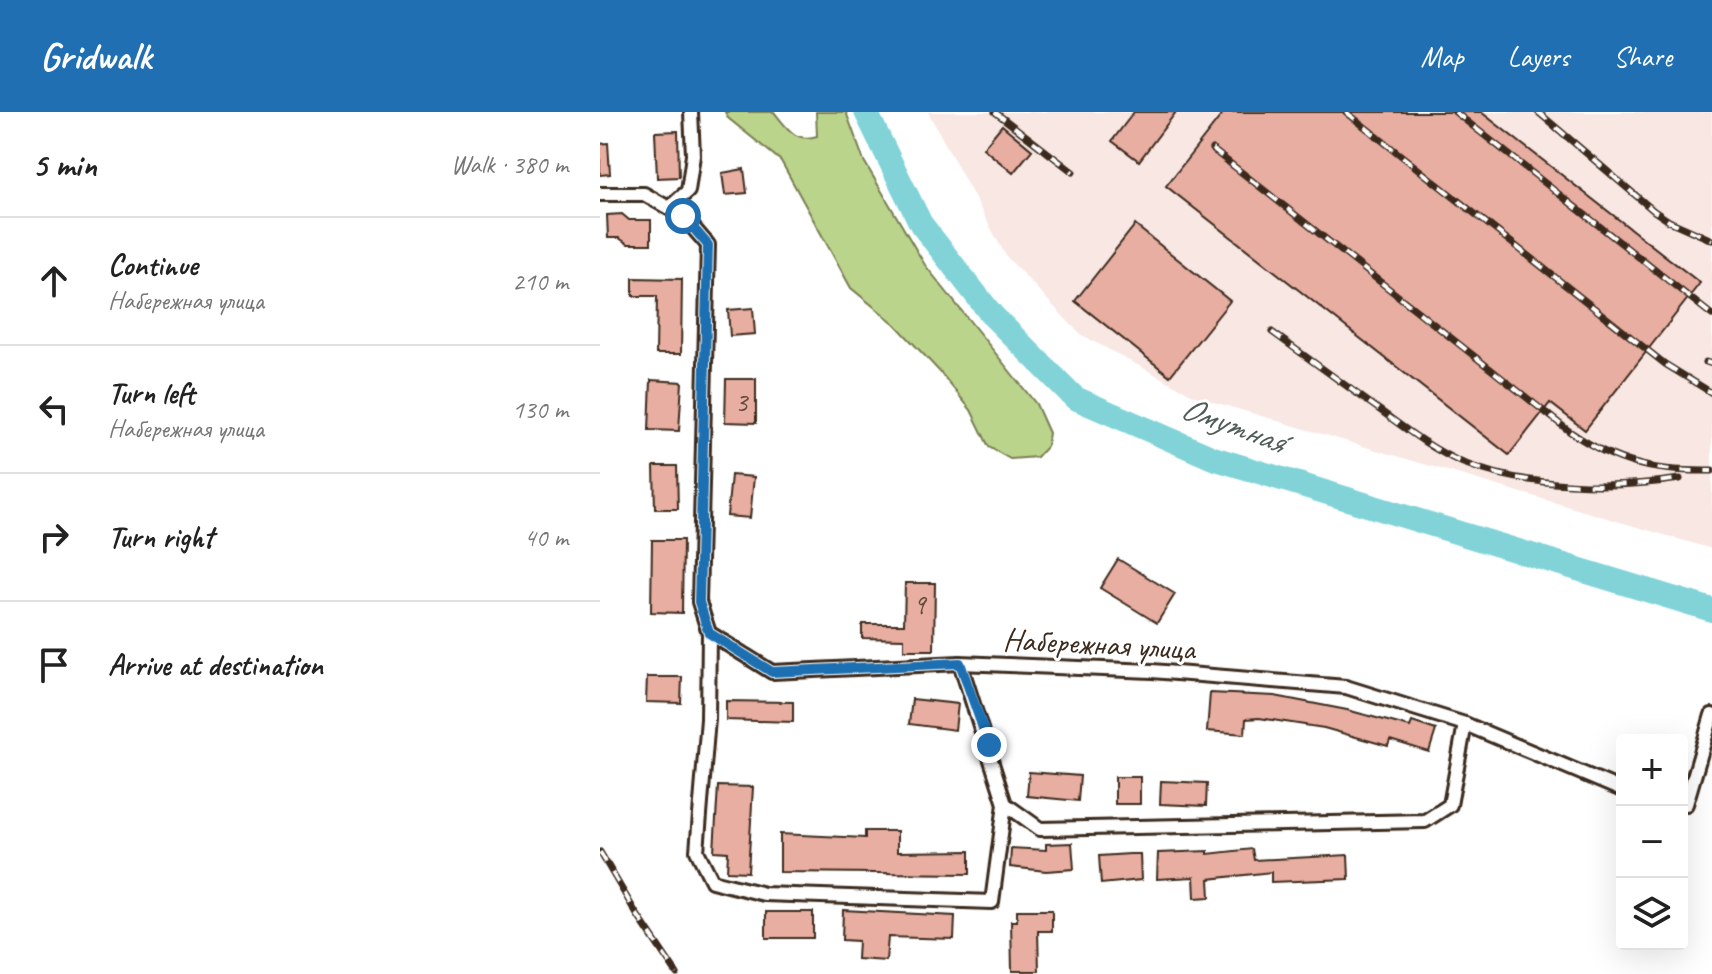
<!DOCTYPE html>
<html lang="en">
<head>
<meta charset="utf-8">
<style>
	:root { --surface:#fff; --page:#f2f2f2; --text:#222; --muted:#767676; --line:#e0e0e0; --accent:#1f6fb2 }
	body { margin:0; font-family:Caveat,sans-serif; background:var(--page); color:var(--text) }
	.controls { position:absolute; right:24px; bottom:24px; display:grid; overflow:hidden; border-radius:8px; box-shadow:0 8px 32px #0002 }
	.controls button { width:72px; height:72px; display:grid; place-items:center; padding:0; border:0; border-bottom:2px solid var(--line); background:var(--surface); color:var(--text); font:40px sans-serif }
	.stop { position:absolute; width:24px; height:24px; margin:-18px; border:6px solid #1f6fb2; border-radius:50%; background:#fff }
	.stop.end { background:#1f6fb2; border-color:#fff; box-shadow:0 2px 8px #0008 }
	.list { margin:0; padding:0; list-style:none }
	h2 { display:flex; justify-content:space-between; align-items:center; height:104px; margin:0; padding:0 32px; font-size:34px }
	h2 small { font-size:26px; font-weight:400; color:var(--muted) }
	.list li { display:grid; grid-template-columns:52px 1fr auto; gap:24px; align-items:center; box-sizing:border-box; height:128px; padding:0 32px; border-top:2px solid var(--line) }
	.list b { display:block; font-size:30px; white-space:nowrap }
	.list p { margin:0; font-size:26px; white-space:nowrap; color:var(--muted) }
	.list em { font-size:26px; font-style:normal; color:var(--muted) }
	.icon { flex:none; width:44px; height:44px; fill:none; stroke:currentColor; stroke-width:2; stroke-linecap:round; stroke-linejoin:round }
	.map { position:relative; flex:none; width:1112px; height:862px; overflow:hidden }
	header { display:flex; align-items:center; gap:48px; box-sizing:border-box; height:112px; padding:0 40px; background:var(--accent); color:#fff }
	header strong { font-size:38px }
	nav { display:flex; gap:44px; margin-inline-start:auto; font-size:28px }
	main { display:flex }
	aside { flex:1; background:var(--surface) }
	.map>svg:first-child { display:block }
	.built { fill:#f8e7e3 }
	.green { fill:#bad48b; stroke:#7a7f54; stroke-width:2 }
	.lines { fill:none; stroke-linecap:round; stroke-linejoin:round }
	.river { stroke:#81d3d8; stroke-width:24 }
	.building { fill:#e7aea1; stroke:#3b2a1e; stroke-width:2 }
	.minor-casing { stroke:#3b2a1e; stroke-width:18 }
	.minor { stroke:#fff; stroke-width:12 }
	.rail-casing { stroke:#3b2a1e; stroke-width:7 }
	.rail { stroke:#fff; stroke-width:4; stroke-dasharray:12; stroke-linecap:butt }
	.route { stroke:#1f6fb2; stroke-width:10 }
	.labels { text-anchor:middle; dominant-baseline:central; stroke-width:6; stroke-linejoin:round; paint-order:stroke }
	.number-label { font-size:28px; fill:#664b3f }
	.street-label { font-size:32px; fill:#3b2a1e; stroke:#fff }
	.water-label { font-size:34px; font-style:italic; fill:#505d56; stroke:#fff }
</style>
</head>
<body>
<header>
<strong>Gridwalk</strong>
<nav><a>Map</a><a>Layers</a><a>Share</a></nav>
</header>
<main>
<aside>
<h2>5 min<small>Walk · 380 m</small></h2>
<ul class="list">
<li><svg class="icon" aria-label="ahead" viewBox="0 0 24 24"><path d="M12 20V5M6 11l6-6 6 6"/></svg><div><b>Continue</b><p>Набережная улица</p></div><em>210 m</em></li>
<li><svg class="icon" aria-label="left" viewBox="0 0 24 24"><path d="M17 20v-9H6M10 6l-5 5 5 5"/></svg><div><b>Turn left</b><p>Набережная улица</p></div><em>130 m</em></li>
<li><svg class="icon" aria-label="right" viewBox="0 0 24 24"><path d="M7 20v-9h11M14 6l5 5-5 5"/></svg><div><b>Turn right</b></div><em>40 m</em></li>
<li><svg class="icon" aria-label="arrive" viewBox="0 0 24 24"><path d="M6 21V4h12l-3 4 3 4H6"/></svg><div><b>Arrive at destination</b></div></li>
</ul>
</aside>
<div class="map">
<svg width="1112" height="862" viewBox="0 0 1112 862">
	<rect width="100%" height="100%" fill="#fff"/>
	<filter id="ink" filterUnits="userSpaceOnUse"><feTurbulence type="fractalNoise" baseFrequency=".0125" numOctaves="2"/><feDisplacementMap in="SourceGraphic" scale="16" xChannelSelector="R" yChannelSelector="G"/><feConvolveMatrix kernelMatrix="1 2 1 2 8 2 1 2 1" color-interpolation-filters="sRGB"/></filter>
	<g filter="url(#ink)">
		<polygon class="built" points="328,0 1112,0 1112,437 597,285 480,222 406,144"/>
		<path class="green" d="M 125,0 L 174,0 C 187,16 195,31 217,24 L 216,0 L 246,0 L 264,49 L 325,153 L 436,292 L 449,321 L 447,334 L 437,345 L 410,347 L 389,335 L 371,298 L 340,260 L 295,212 L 251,176 L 181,49 L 128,6 Z"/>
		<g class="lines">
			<polyline class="river" points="266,0 321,112 392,203 475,286 613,346 1112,498"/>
		</g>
		<g class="building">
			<polygon points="534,0 576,0 539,49 512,29"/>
			<polygon points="624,0 881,0 1100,171 985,318 950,291 909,343 566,74"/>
			<polygon points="402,13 432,38 413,61 383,36"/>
			<polygon points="78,19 79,65 57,66 55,20"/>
			<polygon points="8,31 10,62 0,63 0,32"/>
			<polygon points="144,57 147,81 125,83 122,61"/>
			<polygon points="22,102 29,108 51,108 51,132 28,132 19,126 8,126 7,103"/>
			<polygon points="535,113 630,189 570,264 475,189"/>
			<polygon points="33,166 82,167 81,242 56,242 57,184 33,184"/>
			<polygon points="153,196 155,222 130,224 128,198"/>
			<polygon points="126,267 156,267 156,311 125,310"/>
			<polygon points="51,268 82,270 79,319 49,318"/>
			<polygon points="54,354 77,354 78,397 55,397"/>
			<polygon points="131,363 154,365 150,406 127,404"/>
			<polygon points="52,428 83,428 82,501 51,500"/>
			<polygon points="518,447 575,482 557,511 500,476"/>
			<polygon points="305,471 335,471 334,538 304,538 304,527 262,526 262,512 304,512"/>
			<polygon points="47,565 82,565 81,591 46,590"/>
			<polygon points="610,581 675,584 747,598 810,615 812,610 836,618 829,640 790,628 788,634 724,616 659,606 646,607 645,622 607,619"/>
			<polygon points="312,587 358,592 355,618 309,612"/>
			<polygon points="126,589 193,590 193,610 126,608"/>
			<polygon points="429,660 480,664 478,689 427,684"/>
			<rect x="515" y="665" width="25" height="27"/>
			<polygon points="561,669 607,671 606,694 560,692"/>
			<polygon points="118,674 153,675 148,760 127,759 128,740 114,739"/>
			<polygon points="265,719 297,719 297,740 370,739 370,762 180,760 180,722 265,726"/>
			<polygon points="472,731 474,757 446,759 410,755 411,736 446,738 446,732"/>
			<polygon points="652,737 654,748 748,743 749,767 671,770 671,760 609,767 610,785 595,786 594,765 557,767 558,741 608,739 608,742"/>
			<polygon points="530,742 540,742 541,768 501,772 499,744"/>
			<polygon points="243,798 355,804 354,827 288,825 286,849 257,847 258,829 242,828"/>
			<polygon points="417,798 452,798 452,819 438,819 439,859 412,859 411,809 417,809"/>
			<rect x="166" y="800" width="47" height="26"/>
		</g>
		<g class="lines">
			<defs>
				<g id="minor">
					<polyline points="0,82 44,82 83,104 108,133 99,490 109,521 172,560 360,551 552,559 746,575 865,612 1022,678"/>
					<polyline points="69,96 88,79 93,43 91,0"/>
					<polyline points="109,521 108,607 97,739 112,769 164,782 392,790 405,692"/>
					<polyline points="360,551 405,692 440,717 825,709 850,693 865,612"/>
					<polyline points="1082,691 1086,692 1112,603"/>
				</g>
			</defs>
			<use href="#minor" class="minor-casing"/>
			<use href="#minor" class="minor"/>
			<defs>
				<g id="rail">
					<polyline points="395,0 473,60"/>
					<polyline points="746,0 1065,252 1112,281"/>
					<polyline points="855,0 1112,203"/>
					<polyline points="938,0 1054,99 1069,109 1112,128"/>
					<path d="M 612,37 L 969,319 C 1017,352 1053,360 1112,359"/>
					<path d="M 672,220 C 708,246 744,272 781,299 C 807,318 833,338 863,351 C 927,376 1014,377 1080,367"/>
					<polyline points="1106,250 1112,252"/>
					<polyline points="0,740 36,801 77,862"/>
				</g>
			</defs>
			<use href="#rail" class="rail-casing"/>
			<use href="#rail" class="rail"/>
		</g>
	</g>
	<g class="lines" filter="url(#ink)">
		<polyline class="route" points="83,104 108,133 99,490 109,521 172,560 360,551 389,633"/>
	</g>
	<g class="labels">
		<g class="number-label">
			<text x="141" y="289">3</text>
			<text x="319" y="492">9</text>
		</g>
		<g class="street-label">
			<text transform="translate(499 532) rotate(3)">Набережная улица</text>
		</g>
		<g class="water-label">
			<text transform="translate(633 312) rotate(20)">Омутна́я</text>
		</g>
	</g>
</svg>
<div class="controls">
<button>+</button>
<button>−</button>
<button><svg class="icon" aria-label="layers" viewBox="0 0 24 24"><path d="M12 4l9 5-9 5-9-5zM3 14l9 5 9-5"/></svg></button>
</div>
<div class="stop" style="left:83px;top:104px"></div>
<div class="stop end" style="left:389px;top:633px"></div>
</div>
</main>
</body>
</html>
